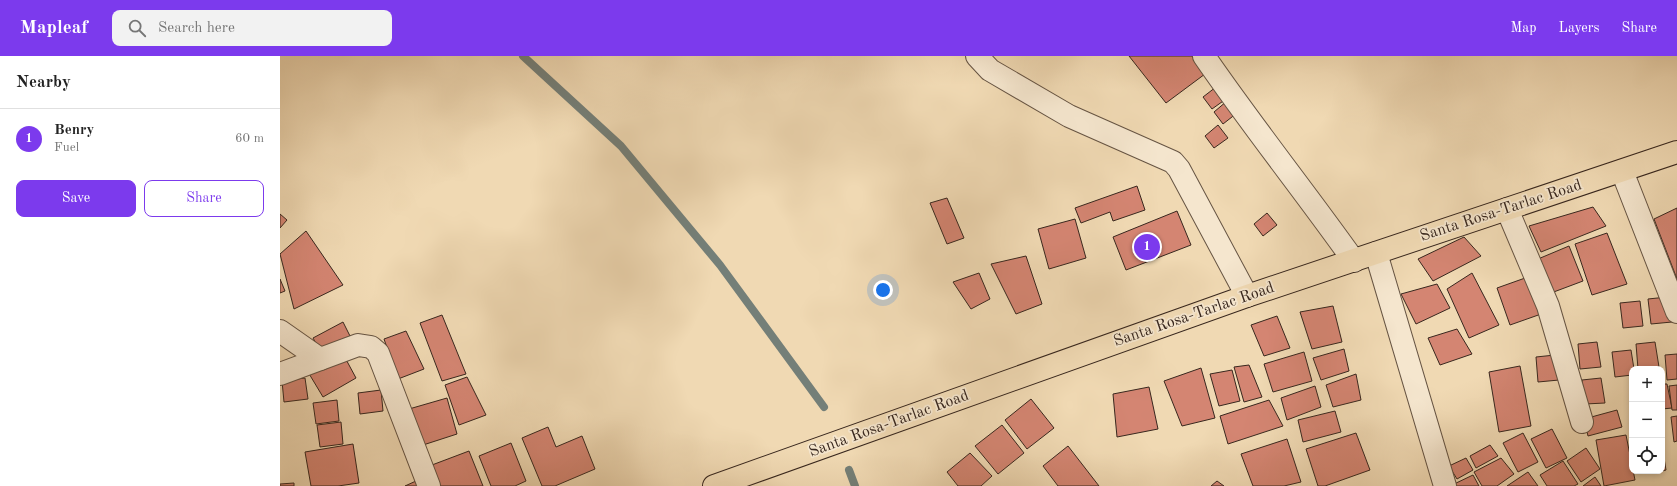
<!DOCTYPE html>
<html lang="en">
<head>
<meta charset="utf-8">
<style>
	:root { --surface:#fff; --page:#f2f2f2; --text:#222; --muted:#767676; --line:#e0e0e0; --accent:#7c3aed }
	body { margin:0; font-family:"Old Standard TT",serif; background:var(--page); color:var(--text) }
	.controls { position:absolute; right:12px; bottom:12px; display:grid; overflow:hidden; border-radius:8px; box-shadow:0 2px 6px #0003 }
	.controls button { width:36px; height:36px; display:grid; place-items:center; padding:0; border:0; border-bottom:1px solid var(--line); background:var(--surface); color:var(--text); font:20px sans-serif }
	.you { position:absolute; left:603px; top:234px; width:14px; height:14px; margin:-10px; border:3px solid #fff; border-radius:50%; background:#1a73e8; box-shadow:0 0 0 6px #1a73e833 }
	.badge { display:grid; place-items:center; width:26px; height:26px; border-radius:50%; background:var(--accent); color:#fff; font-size:13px; font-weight:700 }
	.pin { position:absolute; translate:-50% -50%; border:2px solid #fff; box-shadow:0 1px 4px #0006 }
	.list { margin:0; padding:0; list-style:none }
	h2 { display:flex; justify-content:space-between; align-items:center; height:52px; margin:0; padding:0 16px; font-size:17px }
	h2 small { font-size:13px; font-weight:400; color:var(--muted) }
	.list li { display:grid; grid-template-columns:26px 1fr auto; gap:12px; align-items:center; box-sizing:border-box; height:60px; padding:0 16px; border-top:1px solid var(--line) }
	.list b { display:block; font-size:15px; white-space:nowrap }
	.list p { margin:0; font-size:13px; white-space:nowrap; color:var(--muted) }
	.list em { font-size:13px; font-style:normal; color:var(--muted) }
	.actions { display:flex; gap:8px; padding:12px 16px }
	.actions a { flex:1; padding:9px 0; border:1px solid var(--accent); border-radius:8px; text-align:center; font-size:14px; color:var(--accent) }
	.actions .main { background:var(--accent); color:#fff }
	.icon { flex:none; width:22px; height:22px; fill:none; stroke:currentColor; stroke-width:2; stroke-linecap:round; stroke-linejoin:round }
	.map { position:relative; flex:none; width:1397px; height:430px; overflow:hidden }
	header { display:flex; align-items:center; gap:24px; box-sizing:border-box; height:56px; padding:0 20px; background:var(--accent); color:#fff }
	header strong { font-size:19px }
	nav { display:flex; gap:22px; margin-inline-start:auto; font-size:14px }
	.search { width:280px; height:36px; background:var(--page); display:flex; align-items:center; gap:10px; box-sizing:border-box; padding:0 14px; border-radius:8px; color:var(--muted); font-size:15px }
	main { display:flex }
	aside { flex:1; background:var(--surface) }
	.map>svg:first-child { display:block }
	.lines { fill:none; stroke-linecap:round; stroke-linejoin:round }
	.stream { stroke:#747f78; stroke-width:8 }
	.building { fill:#d48572; stroke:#38271e }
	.minor-casing { stroke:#665443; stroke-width:24 }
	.highway-casing { stroke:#38271e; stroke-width:24 }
	.minor { stroke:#f5e6ce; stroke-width:22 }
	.highway { stroke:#f0d9b3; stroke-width:22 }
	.labels { text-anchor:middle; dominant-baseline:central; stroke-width:3.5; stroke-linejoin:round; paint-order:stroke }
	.street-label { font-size:16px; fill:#38271e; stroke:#f5e6ce }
</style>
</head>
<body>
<header>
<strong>Mapleaf</strong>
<div class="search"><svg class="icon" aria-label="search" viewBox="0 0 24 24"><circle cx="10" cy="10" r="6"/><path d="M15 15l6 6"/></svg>Search here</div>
<nav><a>Map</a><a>Layers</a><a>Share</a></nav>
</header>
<main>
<aside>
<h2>Nearby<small></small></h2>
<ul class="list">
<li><span class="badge">1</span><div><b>Benry</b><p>Fuel</p></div><em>60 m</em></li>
</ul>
<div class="actions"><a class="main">Save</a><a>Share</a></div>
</aside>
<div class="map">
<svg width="1397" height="430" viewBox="0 0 1397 430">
	<rect width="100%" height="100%" fill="#f0d9b3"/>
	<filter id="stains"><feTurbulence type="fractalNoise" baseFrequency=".005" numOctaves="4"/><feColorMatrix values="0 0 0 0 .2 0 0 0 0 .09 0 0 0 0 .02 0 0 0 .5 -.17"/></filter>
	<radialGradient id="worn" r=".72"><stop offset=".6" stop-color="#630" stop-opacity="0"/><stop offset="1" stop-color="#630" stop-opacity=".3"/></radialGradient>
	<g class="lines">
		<g class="stream">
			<polyline points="243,0 341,90 440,209 544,351"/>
			<polyline points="569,414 575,430"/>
		</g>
	</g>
	<g class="building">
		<polygon points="849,0 912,0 925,18 886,47"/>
		<polygon points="936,31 946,43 932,53 923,41"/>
		<polygon points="947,45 957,57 943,68 934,56"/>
		<polygon points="938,69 948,82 934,92 925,80"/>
		<polygon points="857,130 865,154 833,165 830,156 801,167 795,152"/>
		<polygon points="667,142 684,182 667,188 650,147"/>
		<polygon points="1313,151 1326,170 1261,196 1249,170"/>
		<polygon points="1397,152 1397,223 1374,163"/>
		<polygon points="897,155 911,189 846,214 833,181"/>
		<polygon points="987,157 997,169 983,180 974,168"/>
		<polygon points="0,158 7,164 0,172"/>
		<polygon points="795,163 806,202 769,213 758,173"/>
		<polygon points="26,175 63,229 14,253 0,198"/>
		<polygon points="1327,177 1347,228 1312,239 1295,188"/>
		<polygon points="1184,181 1201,200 1153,225 1138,203"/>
		<polygon points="1289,190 1303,225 1271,237 1258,203"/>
		<polygon points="746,200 762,248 736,258 711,208"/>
		<polygon points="699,217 710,243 691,253 673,226"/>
		<polygon points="1192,217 1219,269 1189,282 1167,233"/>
		<polygon points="1248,221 1264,257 1230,269 1217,232"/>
		<polygon points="0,223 5,235 0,237"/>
		<polygon points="1157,228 1170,252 1136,268 1121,238"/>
		<polygon points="1387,241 1392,266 1371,268 1368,243"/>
		<polygon points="1360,245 1363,270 1343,272 1340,247"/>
		<polygon points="1053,250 1062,286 1032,293 1020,256"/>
		<polygon points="162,259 186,318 162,325 140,267"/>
		<polygon points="997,260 1010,292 984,300 971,269"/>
		<polygon points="63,266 72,284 43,300 33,282"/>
		<polygon points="1177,273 1192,298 1160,309 1148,282"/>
		<polygon points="126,275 144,313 118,323 104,283"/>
		<polygon points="1317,286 1321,311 1300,313 1298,288"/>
		<polygon points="1375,286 1379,311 1358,313 1356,288"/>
		<polygon points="1064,293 1069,315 1041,324 1033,302"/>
		<polygon points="1351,294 1354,313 1352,313 1352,319 1335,321 1332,296"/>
		<polygon points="62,296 76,322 43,341 28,316"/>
		<polygon points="1024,296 1032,325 993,336 984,308"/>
		<polygon points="1397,298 1397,323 1387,324 1385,299"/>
		<polygon points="1275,299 1279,324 1258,326 1256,301"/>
		<polygon points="969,309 982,341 964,346 954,311"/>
		<polygon points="1240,310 1251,370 1219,376 1209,316"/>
		<polygon points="921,312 935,362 902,370 884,325"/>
		<polygon points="952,314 960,345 939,350 930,318"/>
		<polygon points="1076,318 1081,344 1053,351 1046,329"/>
		<polygon points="187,321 206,359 179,369 165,329"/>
		<polygon points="25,322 28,343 4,346 2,325"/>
		<polygon points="1321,322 1325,347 1305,348 1302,324"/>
		<polygon points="1382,328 1387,328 1392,352 1382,353"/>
		<polygon points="1397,329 1397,354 1392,354 1389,330"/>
		<polygon points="1035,330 1041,351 1007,364 1001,342"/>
		<polygon points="869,331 878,373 837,381 833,338"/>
		<polygon points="101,334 103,355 80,358 78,337"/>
		<polygon points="167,342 177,378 140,390 129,353"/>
		<polygon points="751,343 774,372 747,393 725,364"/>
		<polygon points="57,344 59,365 36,368 33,347"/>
		<polygon points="989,344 1003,370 948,388 940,360"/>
		<polygon points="1337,354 1342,371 1308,380 1304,363"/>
		<polygon points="1055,355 1061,376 1023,386 1018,364"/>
		<polygon points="1397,360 1397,385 1394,386 1391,361"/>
		<polygon points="61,366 63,388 40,391 37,369"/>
		<polygon points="722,369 744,397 718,418 695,390"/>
		<polygon points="268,371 276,391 302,380 315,413 275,430 262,430 242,382"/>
		<polygon points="1272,373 1287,402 1266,412 1251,383"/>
		<polygon points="1076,377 1090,414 1045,430 1038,430 1026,393"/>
		<polygon points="1243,377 1258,406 1238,416 1223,387"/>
		<polygon points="1346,379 1355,424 1324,430 1316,384"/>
		<polygon points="1007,383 1021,426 1004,430 973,430 961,398"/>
		<polygon points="231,387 246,425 235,430 211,430 199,400"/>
		<polygon points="73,388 79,427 58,430 31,430 25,396"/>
		<polygon points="1210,389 1218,400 1196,412 1190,400"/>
		<polygon points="788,390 819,430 778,430 763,410"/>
		<polygon points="1382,390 1386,414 1382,415"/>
		<polygon points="1306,392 1320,413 1301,426 1287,405"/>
		<polygon points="189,395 203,430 151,430 144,412"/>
		<polygon points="690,397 712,420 701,430 678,430 667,416"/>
		<polygon points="1186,402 1193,414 1177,423 1169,410"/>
		<polygon points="1221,402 1234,418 1217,430 1202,430 1194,416"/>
		<polygon points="1283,405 1298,428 1294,430 1267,430 1260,419"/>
		<polygon points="1248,416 1258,430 1227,430"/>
		<polygon points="1193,419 1199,430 1172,430 1172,429"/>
		<polygon points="1315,421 1321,430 1303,430"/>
		<polygon points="136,425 138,430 125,430"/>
		<polygon points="937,425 944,430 931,430"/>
		<polygon points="14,427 14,430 0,430 0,428"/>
	</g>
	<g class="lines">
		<defs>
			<g id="minor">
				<polyline points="697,0 710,14 789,60 893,106 899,113 967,240"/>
				<path d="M 924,0 C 972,70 1025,136 1074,205"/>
				<polyline points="1342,115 1397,256"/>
				<polyline points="1227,153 1268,250 1302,366"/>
				<polyline points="1096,197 1165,430"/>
				<polyline points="0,275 40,303"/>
				<polyline points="0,318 78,289 91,291 98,297 149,430"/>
			</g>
			<polyline id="highway" points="434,430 967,240 1397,96"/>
		</defs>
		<use href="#minor" class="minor-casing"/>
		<use href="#highway" class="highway-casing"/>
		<use href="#minor" class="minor"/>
		<use href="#highway" class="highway"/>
	</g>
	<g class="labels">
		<g class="street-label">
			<text transform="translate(1221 155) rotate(-18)">Santa Rosa-Tarlac Road</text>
			<text transform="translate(914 259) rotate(-19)">Santa Rosa-Tarlac Road</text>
			<text transform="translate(609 368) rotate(-20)">Santa Rosa-Tarlac Road</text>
		</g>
	</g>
	<rect width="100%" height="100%" filter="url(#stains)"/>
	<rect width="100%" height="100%" fill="url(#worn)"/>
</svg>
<div class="controls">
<button>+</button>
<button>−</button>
<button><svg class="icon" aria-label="locate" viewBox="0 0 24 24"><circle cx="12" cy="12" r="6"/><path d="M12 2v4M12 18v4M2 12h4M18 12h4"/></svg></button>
</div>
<div class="you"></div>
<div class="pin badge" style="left:867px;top:191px">1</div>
</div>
</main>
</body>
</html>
